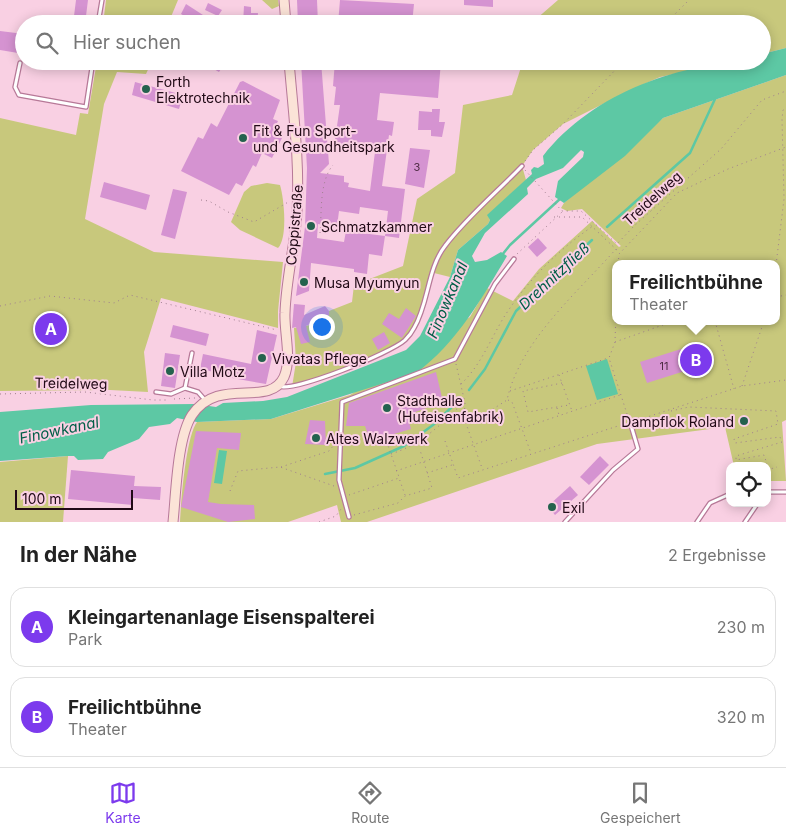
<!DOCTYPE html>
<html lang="de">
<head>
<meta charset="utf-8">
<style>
	:root { --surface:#fff; --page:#f2f2f2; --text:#222; --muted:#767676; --line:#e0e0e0; --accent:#7c3aed }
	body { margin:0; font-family:Inter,sans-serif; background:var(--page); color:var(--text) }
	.controls { position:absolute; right:15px; bottom:15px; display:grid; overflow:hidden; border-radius:10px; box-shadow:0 2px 12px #0003 }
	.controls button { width:45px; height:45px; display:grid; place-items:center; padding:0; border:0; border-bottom:1px solid var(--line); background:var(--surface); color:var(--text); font:25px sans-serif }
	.scale { position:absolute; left:15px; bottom:12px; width:118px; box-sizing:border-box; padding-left:5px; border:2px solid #210a16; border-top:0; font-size:14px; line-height:18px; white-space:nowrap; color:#210a16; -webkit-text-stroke:4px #f9d0e3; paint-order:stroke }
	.you { position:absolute; left:321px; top:326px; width:18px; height:18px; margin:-12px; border:4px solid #fff; border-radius:50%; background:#1a73e8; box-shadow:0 0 0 8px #1a73e833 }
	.badge { display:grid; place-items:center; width:32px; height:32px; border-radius:50%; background:var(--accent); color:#fff; font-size:16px; font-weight:700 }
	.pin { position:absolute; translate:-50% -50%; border:2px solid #fff; box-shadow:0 1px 5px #0006 }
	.popup { position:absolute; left:612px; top:260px; width:168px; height:65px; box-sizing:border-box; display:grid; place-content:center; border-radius:10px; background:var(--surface); filter:drop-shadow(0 1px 4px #0005); font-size:16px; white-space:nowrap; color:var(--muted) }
	.popup b { font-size:19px; color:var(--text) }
	.popup::after { content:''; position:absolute; left:50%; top:100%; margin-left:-10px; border:10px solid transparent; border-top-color:var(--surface) }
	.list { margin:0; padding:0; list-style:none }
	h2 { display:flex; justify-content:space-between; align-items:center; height:65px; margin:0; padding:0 20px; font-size:21px }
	h2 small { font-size:16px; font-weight:400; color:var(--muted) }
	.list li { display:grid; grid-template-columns:32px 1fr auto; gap:15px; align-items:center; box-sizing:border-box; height:80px; margin:0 10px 10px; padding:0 10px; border:1px solid var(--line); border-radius:15px }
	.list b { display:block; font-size:19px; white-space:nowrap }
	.list p { margin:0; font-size:16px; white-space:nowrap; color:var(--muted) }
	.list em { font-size:16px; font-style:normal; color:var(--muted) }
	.icon { flex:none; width:28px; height:28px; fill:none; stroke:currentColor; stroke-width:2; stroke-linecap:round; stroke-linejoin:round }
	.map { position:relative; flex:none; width:786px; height:522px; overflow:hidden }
	.search { position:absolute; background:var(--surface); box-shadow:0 2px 12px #0003; left:15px; right:15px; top:15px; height:55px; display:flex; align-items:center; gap:12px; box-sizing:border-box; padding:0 18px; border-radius:28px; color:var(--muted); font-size:19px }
	.sheet { height:245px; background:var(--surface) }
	nav { display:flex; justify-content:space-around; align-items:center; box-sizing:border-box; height:70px; border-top:1px solid var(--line); background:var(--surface); font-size:14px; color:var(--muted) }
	nav a { display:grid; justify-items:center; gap:2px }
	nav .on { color:var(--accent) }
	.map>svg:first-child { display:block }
	.green { fill:#c8c87c; fill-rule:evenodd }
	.water { fill:#5dc8a4 }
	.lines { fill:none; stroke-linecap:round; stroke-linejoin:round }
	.stream { stroke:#5dc8a4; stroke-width:2.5 }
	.building { fill:#d593d1; fill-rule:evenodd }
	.service-casing { stroke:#b77998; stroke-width:5.5 }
	.secondary-casing { stroke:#b77998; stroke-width:11 }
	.path { stroke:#a07f8f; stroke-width:1; stroke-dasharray:1 4; stroke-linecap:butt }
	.service { stroke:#fff; stroke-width:3 }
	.secondary { stroke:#fbe3d7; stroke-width:9 }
	.poi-dot { fill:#24624e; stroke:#f9d0e3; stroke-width:2 }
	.labels { text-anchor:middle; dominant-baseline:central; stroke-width:4; stroke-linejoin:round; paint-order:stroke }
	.number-label { font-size:11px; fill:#4e2c45 }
	.poi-label { font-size:14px; fill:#210a16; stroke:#f9d0e3; text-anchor:start }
	.street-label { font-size:14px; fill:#210a16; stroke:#f9d0e3 }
	.water-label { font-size:15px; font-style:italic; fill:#015e47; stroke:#f9d0e3 }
</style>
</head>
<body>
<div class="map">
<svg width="786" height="522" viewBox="0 0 786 522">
	<rect width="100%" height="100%" fill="#f9d0e3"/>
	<g class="green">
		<polygon points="106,0 178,0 168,24 103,24"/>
		<polygon points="262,0 278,0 279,6 272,9"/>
		<polygon points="558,0 786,0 786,48 762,54 762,24 534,24 535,20"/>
		<polygon points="97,61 152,61 146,74 117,72 104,104 85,219 154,252 283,262 278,311 278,328 161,298 144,352 148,392 110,390 0,391 0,118 76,135 80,113 88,114"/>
		<polygon points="523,61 735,61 660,77 633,89 563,124 533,150 522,166 526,180 488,215 490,220 488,224 458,250 450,277 430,272 423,311 407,341 330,374 292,387 296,362 294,328 310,325 329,315 329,311 352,302 354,285 403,266 417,199 455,173 463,105 512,95"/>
		<path d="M 786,75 L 786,420 L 782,422 L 786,481 L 767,481 L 767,466 L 734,466 L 725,427 L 597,444 L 367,522 L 341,522 L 337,505 L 288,522 L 180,522 C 181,500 186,437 197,422 L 271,419 L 350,395 L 470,317 L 487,288 L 513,301 L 539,269 L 592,221 L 619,247 L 621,246 L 582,209 L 567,211 L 561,208 L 564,203 L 663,118 ZM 616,264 L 776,264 L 776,321 L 616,321 Z"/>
		<path d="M 267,183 L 280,185 C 284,198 288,238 278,248 L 240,230 L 231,222 L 244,192 L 251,186 Z"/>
		<polygon points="68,456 63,522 0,522 0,462"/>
	</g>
	<g class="water">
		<path d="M 786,48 L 786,75 L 663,118 L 625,156 L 564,203 L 555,197 L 558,181 L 583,157 L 584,152 L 581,150 L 563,168 L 536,179 L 527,188 L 528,194 L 485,233 L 472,256 L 475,262 L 487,260 L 501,252 L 507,256 C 482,298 457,343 416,373 L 271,419 L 197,422 L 177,418 L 170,424 L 149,427 L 139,439 L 108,452 L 103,459 L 78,460 L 74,456 L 68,456 L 0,461 L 0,412 L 91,405 L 195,404 L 216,407 L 223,403 L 263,401 L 287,397 L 406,350 L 420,336 L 450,277 L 458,250 L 488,224 L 490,220 L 487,215 L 532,174 L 531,170 L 534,167 L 538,168 L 544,164 L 543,156 C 593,92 683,61 762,61 L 762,54 Z"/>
		<polygon points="607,359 618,394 597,400 586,366"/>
		<polygon points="219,450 227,451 222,484 214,483"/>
	</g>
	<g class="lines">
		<g class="stream">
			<polyline points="607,227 690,153 715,99"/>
			<polyline points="502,255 510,245 561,198"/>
			<polyline points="469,390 485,369 516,311 592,240"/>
			<polyline points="325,474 355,468 404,446 433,425 456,403"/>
		</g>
	</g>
	<g class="building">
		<polygon points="76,0 88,0 85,24 73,24"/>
		<polygon points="297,0 317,0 318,24 298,24"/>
		<polygon points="340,0 414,4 412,24 338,24"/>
		<polygon points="464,0 493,0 493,7 464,5"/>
		<polygon points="208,3 222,10 218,16 205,10"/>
		<polygon points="186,4 203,15 198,24 181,14"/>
		<polygon points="244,6 251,7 251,13 258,13 257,24 243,24"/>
		<polygon points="499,17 523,19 523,24 499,24"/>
		<polygon points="0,31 24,34 24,54 0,50"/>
		<polygon points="200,61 219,61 224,64 219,72"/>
		<path d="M 301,61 L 321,61 L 329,164 L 320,173 L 344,176 L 344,182 L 349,183 L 348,187 L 370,191 L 375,152 L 334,147 L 340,105 L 334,105 L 336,87 L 333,86 L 335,61 L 441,61 L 438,98 L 380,93 L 377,120 L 394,122 L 392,136 L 389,135 L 382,186 L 405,189 L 399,238 L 385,236 L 382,256 L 369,254 L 367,274 L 354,272 L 354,269 L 311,263 L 309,291 L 296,296 L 305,227 L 307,168 ZM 360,207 L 388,211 L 385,236 L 346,231 L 344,242 L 317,238 L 318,224 L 337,227 L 339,211 L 359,214 Z"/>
		<polygon points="495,61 508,61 507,69 494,68"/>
		<polygon points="243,81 280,100 273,119 278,121 273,131 283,136 272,158 262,153 256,167 253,165 242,186 236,183 229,195 181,171 198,137 203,139 211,123 217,127 240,82"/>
		<polygon points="135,82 183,95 179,109 132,95"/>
		<polygon points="432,109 440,109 439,122 445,122 442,137 431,136 431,130 418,130 419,111 432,112"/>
		<polygon points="410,148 430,150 424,188 405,184"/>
		<polygon points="104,182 150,195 146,210 100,197"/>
		<polygon points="173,189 187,192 175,239 161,235"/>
		<polygon points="538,238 547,248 537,257 528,247"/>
		<polygon points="294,304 305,305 304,315 325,306 329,311 329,315 306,326 310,342 301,344 296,327 292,328"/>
		<polygon points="406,308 416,316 402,338 382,324 389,313 399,319"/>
		<polygon points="173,325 209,334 206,346 170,337"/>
		<polygon points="257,330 277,335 266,384 232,378 233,376 200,369 203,354 251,364"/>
		<polygon points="384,332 390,343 378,350 372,339"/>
		<polygon points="681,349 688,370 647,383 640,362"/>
		<polygon points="165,353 180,355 175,388 161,386"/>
		<polygon points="436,372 443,402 407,415 411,429 370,441 365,426 346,426 349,403"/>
		<polygon points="310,420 325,421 326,445 305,444"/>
		<polygon points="196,431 241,433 239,450 217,448 208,502 221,504 254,505 255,519 228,522 181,507"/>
		<polygon points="600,456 609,465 589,485 580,477"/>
		<polygon points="71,470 135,476 134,486 161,487 160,500 133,498 133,505 68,499"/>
		<polygon points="570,486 578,495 555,515 548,506"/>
	</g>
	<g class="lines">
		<defs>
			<g id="service">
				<polyline points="98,24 102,0"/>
				<polyline points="20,63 15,87 19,95 86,107 93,61"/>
				<path d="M 278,386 C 293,393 391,353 405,340 C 408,337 412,332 414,328 C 429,303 427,269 445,246 C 465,219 498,191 522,166"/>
				<polyline points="185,388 192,353"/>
				<polyline points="156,392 171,394 185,388 198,392 205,400"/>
				<polyline points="767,492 786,492"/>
				<polyline points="349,517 339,480 342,402 455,359 495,284 514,259"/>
				<polyline points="565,522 613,470 638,449 630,422"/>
				<polyline points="697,522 710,503 730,494"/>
				<polyline points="745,522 758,503"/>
			</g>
			<g id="secondary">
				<polyline points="284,0 286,24"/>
				<path d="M 173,522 C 176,494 177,438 192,415 C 219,375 269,409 284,377 C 292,359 284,332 285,313 C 286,279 295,246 297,212 C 300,162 293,111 289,61"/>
			</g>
		</defs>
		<use href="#service" class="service-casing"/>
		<use href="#secondary" class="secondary-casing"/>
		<g class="path">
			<polyline points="665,24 689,0"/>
			<polyline points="525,161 533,150 563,124 624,61"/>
			<polyline points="525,170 562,211 581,211 617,244 634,226 721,149 762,100 786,91"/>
			<polyline points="201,200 209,201 228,212 254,222 290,201"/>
			<polyline points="554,217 582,217 619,252"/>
			<path d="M 320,233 C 322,212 319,182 333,165"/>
			<polyline points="517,254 562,212"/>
			<polyline points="619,254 677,193 728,169 786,147"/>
			<polyline points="618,264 619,255"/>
			<polyline points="776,265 784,199 782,119 783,110 786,108"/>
			<polyline points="776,297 786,295"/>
			<polyline points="0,306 50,296 114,303 130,295 277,330"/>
			<polyline points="616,312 615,342 609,358 628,417"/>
			<polyline points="715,321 734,389"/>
			<polyline points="615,342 674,321"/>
			<polyline points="456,364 465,403 464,418 482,468"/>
			<polyline points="559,375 572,411"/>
			<polyline points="562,383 523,391 528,412 569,405"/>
			<path d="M 461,384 C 481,365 490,340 504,317 C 527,281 558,250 593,226"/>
			<polyline points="742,386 764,321"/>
			<polyline points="510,391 608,358"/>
			<polyline points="0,394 85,392 153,400 167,400"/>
			<polyline points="174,399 195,398"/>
			<polyline points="508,400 512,402 531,453"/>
			<polyline points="557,408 559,415"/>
			<polyline points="671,411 689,407 776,411 778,424 734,439 735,443 780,437 782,442 736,456 736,460 764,455 767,464 757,466"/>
			<path d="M 464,418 L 490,411 L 507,400 C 520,341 577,293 616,249"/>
			<polyline points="635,421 742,386 786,380"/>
			<polyline points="385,437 399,477"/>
			<polyline points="445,441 458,478 624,424"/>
			<path d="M 391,454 C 424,443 440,425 464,402"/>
			<polyline points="281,467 329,451 334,445"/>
			<polyline points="767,470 777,467"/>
			<polyline points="396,471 620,395"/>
			<polyline points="427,473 452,465"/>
			<polyline points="230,491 238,471 280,467 334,486"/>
			<polyline points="349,495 399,478 405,495"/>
			<polyline points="354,515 398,503 405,496 432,488 420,450"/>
			<polyline points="319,522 336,516 341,509"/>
		</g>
		<use href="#service" class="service"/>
		<use href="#secondary" class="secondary"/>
	</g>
	<g class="poi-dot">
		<circle cx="146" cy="89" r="5"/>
		<circle cx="243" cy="138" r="5"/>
		<circle cx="311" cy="226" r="5"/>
		<circle cx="304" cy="282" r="5"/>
		<circle cx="262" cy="358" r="5"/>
		<circle cx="170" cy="371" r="5"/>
		<circle cx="387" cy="408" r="5"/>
		<circle cx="744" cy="421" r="5"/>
		<circle cx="316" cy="438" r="5"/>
		<circle cx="552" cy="507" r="5"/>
	</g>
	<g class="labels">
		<g class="number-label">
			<text x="417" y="167">3</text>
			<text x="664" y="366">11</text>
		</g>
		<g class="poi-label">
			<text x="156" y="81">Forth<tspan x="156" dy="16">Elektrotechnik</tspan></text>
			<text x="253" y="130">Fit &amp; Fun Sport-<tspan x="253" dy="16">und Gesundheitspark</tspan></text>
			<text x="321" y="226">Schmatzkammer</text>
			<text x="314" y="282">Musa Myumyun</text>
			<text x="272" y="358">Vivatas Pflege</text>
			<text x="180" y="371">Villa Motz</text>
			<text x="397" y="400">Stadthalle<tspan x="397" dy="16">(Hufeisenfabrik)</tspan></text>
			<text x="734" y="421" text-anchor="end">Dampflok Roland</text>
			<text x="326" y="438">Altes Walzwerk</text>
			<text x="562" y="507">Exil</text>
		</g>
		<g class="street-label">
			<text transform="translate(652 198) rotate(-42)">Treidelweg</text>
			<text transform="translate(294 225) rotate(-85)">Coppistraße</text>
			<text transform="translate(71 383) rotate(1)">Treidelweg</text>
		</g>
		<g class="water-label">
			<text transform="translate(554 276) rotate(-43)">Drehnitzfließ</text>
			<text transform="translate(447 300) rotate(-67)">Finowkanal</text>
			<text transform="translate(59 430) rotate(-12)">Finowkanal</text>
		</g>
	</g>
</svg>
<div class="controls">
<button><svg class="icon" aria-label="locate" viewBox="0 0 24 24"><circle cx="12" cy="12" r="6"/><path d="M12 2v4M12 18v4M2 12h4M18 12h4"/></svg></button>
</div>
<div class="scale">100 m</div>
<div class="you"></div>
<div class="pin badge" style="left:51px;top:329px">A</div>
<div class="pin badge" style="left:696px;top:360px">B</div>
<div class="popup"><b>Freilichtbühne</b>Theater</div>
<div class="search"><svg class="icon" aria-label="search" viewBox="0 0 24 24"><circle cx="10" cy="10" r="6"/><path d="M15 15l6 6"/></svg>Hier suchen</div>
</div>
<section class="sheet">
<h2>In der Nähe<small>2 Ergebnisse</small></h2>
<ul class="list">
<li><span class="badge">A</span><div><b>Kleingartenanlage Eisenspalterei</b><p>Park</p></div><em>230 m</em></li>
<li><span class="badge">B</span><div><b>Freilichtbühne</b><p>Theater</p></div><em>320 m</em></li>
</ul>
</section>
<nav>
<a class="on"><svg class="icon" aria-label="map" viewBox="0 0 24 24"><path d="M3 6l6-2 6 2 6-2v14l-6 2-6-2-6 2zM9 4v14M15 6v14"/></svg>Karte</a>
<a><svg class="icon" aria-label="directions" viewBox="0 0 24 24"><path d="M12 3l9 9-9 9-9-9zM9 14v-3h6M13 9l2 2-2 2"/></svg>Route</a>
<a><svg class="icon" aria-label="saved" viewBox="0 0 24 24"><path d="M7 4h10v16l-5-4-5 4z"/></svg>Gespeichert</a>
</nav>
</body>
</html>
